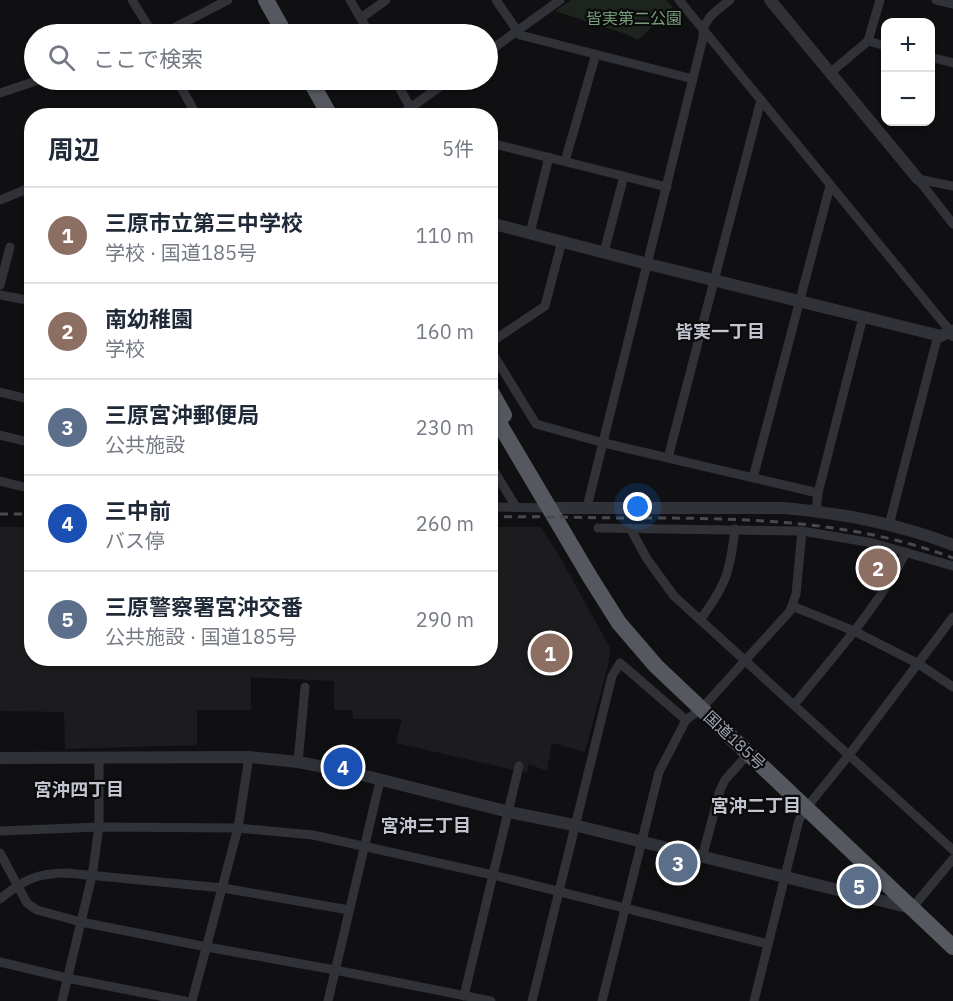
<!DOCTYPE html>
<html lang="ja">
<head>
<meta charset="utf-8">
<style>
	:root { --surface:#fff; --page:#f2f2f3; --text:#1f2937; --muted:#747a83; --line:#e0e1e3; --accent:#ea580c }
	body { margin:0; font-family:"IBM Plex Sans","Noto Sans JP",sans-serif; background:var(--page); color:var(--text) }
	.controls { position:absolute; right:18px; top:18px; display:grid; overflow:hidden; border-radius:12px; box-shadow:0 2px 4px #0004 }
	.controls button { width:54px; height:54px; display:grid; place-items:center; padding:0; border:0; border-bottom:2px solid var(--line); background:var(--surface); color:var(--text); font:30px sans-serif }
	.you { position:absolute; left:638px; top:507px; width:21px; height:21px; margin:-15px; border:4px solid #fff; border-radius:50%; background:#1a73e8; box-shadow:0 0 0 9px #1a73e833 }
	.badge { display:grid; place-items:center; width:39px; height:39px; border-radius:50%; background:var(--accent); color:#fff; font-size:20px; font-weight:700 }
	.pin { position:absolute; translate:-50% -50%; border:3px solid #fff; box-shadow:0 2px 6px #0006 }
	.list { margin:0; padding:0; list-style:none }
	h2 { display:flex; justify-content:space-between; align-items:center; height:78px; margin:0; padding:0 24px; font-size:26px }
	h2 small { font-size:20px; font-weight:400; color:var(--muted) }
	.list li { display:grid; grid-template-columns:39px 1fr auto; gap:18px; align-items:center; box-sizing:border-box; height:96px; padding:0 24px; border-top:2px solid var(--line) }
	.list b { display:block; font-size:22px; white-space:nowrap }
	.list p { margin:0; font-size:20px; white-space:nowrap; color:var(--muted) }
	.list em { font-size:20px; font-style:normal; color:var(--muted) }
	.icon { flex:none; width:33px; height:33px; fill:none; stroke:currentColor; stroke-width:2; stroke-linecap:round; stroke-linejoin:round }
	.map { position:relative; flex:none; width:953px; height:1001px; overflow:hidden }
	.search { position:absolute; background:var(--surface); box-shadow:0 2px 4px #0004; left:24px; top:24px; width:474px; height:66px; display:flex; align-items:center; gap:15px; box-sizing:border-box; padding:0 21px; border-radius:33px; color:var(--muted); font-size:22px }
	.panel { position:absolute; background:var(--surface); box-shadow:0 2px 4px #0004; left:24px; top:108px; width:474px; height:558px; border-radius:24px }
	.map>svg:first-child { display:block }
	.built { fill:#1c1c1f }
	.green { fill:#1c241d }
	.lines { fill:none; stroke-linecap:round; stroke-linejoin:round }
	.minor { stroke:#313237; stroke-width:9 }
	.tertiary { stroke:#313237; stroke-width:12 }
	.trunk { stroke:#55585f; stroke-width:16 }
	.rail { stroke:#484a50; stroke-width:3; stroke-dasharray:8 6; stroke-linecap:butt }
	.labels { text-anchor:middle; dominant-baseline:central; stroke-width:4.5; stroke-linejoin:round; paint-order:stroke }
	.park-label { font-size:16px; fill:#779f7a; stroke:#0b0b0d }
	.street-label { font-size:16px; fill:#a1a6b3; stroke:#0b0b0d }
	.neighbourhood-label { font-size:18px; font-weight:bold; fill:#c2c5cf; stroke:#0b0b0d }
</style>
</head>
<body>
<div class="map">
<svg width="953" height="1001" viewBox="0 0 953 1001">
	<rect width="100%" height="100%" fill="#101012"/>
	<polygon class="built" points="0,527 31,527 32,658 490,658 491,527 541,527 564,564 610,648 609,661 585,752 552,743 547,771 529,764 527,773 396,743 402,719 353,719 352,710 334,710 334,681 251,677 251,710 197,710 197,745 65,749 64,712 0,711"/>
	<polygon class="green" points="571,0 666,0 673,7 638,40 626,34 555,11"/>
	<g class="lines">
		<g class="minor">
			<polyline points="132,0 153,34"/>
			<polyline points="350,0 370,34"/>
			<polyline points="496,0 520,35 693,79"/>
			<polyline points="679,0 950,331 953,329"/>
			<polyline points="936,0 953,4"/>
			<polyline points="361,18 386,0"/>
			<polyline points="162,34 228,0"/>
			<polyline points="868,41 886,46"/>
			<polyline points="488,52 560,0"/>
			<polyline points="930,57 953,63"/>
			<polyline points="830,73 868,41 880,0"/>
			<polyline points="177,80 197,116"/>
			<polyline points="395,80 415,116"/>
			<polyline points="0,93 39,80"/>
			<polyline points="399,116 449,80"/>
			<polyline points="490,143 667,187"/>
			<polyline points="565,161 596,54"/>
			<polyline points="918,179 953,224"/>
			<polyline points="918,179 953,186"/>
			<polyline points="0,200 32,187"/>
			<polyline points="530,233 549,157"/>
			<polyline points="604,252 624,176"/>
			<polyline points="0,285 10,247"/>
			<polyline points="0,295 32,301"/>
			<polyline points="490,343 545,306 562,241"/>
			<polyline points="490,349 536,424 604,443 818,493"/>
			<polyline points="0,392 32,400"/>
			<polyline points="0,435 32,443"/>
			<polyline points="668,458 761,100"/>
			<polyline points="490,464 516,507"/>
			<polyline points="753,478 830,186"/>
			<polyline points="0,481 32,489"/>
			<polyline points="490,507 549,508"/>
			<path d="M 587,507 L 703,38 C 702,19 716,11 730,0"/>
			<polyline points="816,511 818,493 863,317"/>
			<polyline points="889,525 937,339 941,336"/>
			<polyline points="598,528 802,531 873,543 953,566"/>
			<polyline points="630,528 647,559 674,596 953,850"/>
			<polyline points="792,606 854,631 917,663 953,687"/>
			<path d="M 700,620 C 726,585 730,572 735,529"/>
			<path d="M 794,705 C 833,656 878,608 906,552"/>
			<polyline points="298,762 305,687"/>
			<polyline points="0,831 99,827 238,828 313,835 493,875 768,944"/>
			<polyline points="0,853 27,903 37,910 81,922 207,947 335,970 491,1001"/>
			<polyline points="702,858 720,790 725,780 749,753"/>
			<path d="M 0,899 C 23,880 37,873 67,873 L 223,888 L 349,910"/>
			<polyline points="912,908 953,859"/>
			<polyline points="0,962 67,978 185,1001"/>
			<polyline points="464,996 519,766"/>
			<polyline points="62,1001 92,876 99,827 99,757"/>
			<polyline points="192,1001 238,828 249,757"/>
			<polyline points="328,1001 380,781"/>
			<polyline points="532,1001 612,676 620,663 686,720"/>
			<polyline points="602,1001 659,772 686,720 702,708 790,611 796,594 802,531"/>
			<polyline points="754,1001 799,820 807,807 849,755 953,617"/>
		</g>
		<g class="tertiary">
			<polyline points="770,0 918,179"/>
			<polyline points="490,230 498,225 648,264 941,336 950,331 953,335"/>
			<path d="M 549,508 L 784,508 C 842,513 899,524 953,545"/>
			<polyline points="0,758 249,757 298,762 350,772 509,812 574,825 911,908"/>
		</g>
		<g class="trunk">
			<polyline points="266,0 285,34"/>
			<polyline points="310,80 330,116"/>
			<polyline points="490,390 504,415"/>
			<polyline points="490,408 590,577 619,623 656,666 953,947"/>
		</g>
		<g class="rail">
			<polyline points="0,514 32,514"/>
			<path d="M 490,517 C 538,516 585,518 632,518 C 741,518 850,519 953,558"/>
		</g>
	</g>
	<g class="labels">
		<g class="park-label">
			<text x="634" y="18">皆実第二公園</text>
		</g>
		<g class="street-label">
			<text transform="translate(735 740) rotate(43)">国道185号</text>
		</g>
		<g class="neighbourhood-label">
			<text x="720" y="331">皆実一丁目</text>
			<text x="79" y="789">宮沖四丁目</text>
			<text x="756" y="805">宮沖二丁目</text>
			<text x="426" y="825">宮沖三丁目</text>
		</g>
	</g>
</svg>
<div class="controls">
<button>+</button>
<button>−</button>
</div>
<div class="you"></div>
<div class="pin badge" style="left:550px;top:653px;background:#8d6e63">1</div>
<div class="pin badge" style="left:878px;top:568px;background:#8d6e63">2</div>
<div class="pin badge" style="left:678px;top:863px;background:#5c6f8a">3</div>
<div class="pin badge" style="left:343px;top:767px;background:#1a4fb4">4</div>
<div class="pin badge" style="left:859px;top:886px;background:#5c6f8a">5</div>
<div class="search"><svg class="icon" aria-label="search" viewBox="0 0 24 24"><circle cx="10" cy="10" r="6"/><path d="M15 15l6 6"/></svg>ここで検索</div>
<section class="panel">
<h2>周辺<small>5件</small></h2>
<ul class="list">
<li><span class="badge" style="background:#8d6e63">1</span><div><b>三原市立第三中学校</b><p>学校 · 国道185号</p></div><em>110 m</em></li>
<li><span class="badge" style="background:#8d6e63">2</span><div><b>南幼稚園</b><p>学校</p></div><em>160 m</em></li>
<li><span class="badge" style="background:#5c6f8a">3</span><div><b>三原宮沖郵便局</b><p>公共施設</p></div><em>230 m</em></li>
<li><span class="badge" style="background:#1a4fb4">4</span><div><b>三中前</b><p>バス停</p></div><em>260 m</em></li>
<li><span class="badge" style="background:#5c6f8a">5</span><div><b>三原警察署宮沖交番</b><p>公共施設 · 国道185号</p></div><em>290 m</em></li>
</ul>
</section>
</div>
</body>
</html>
